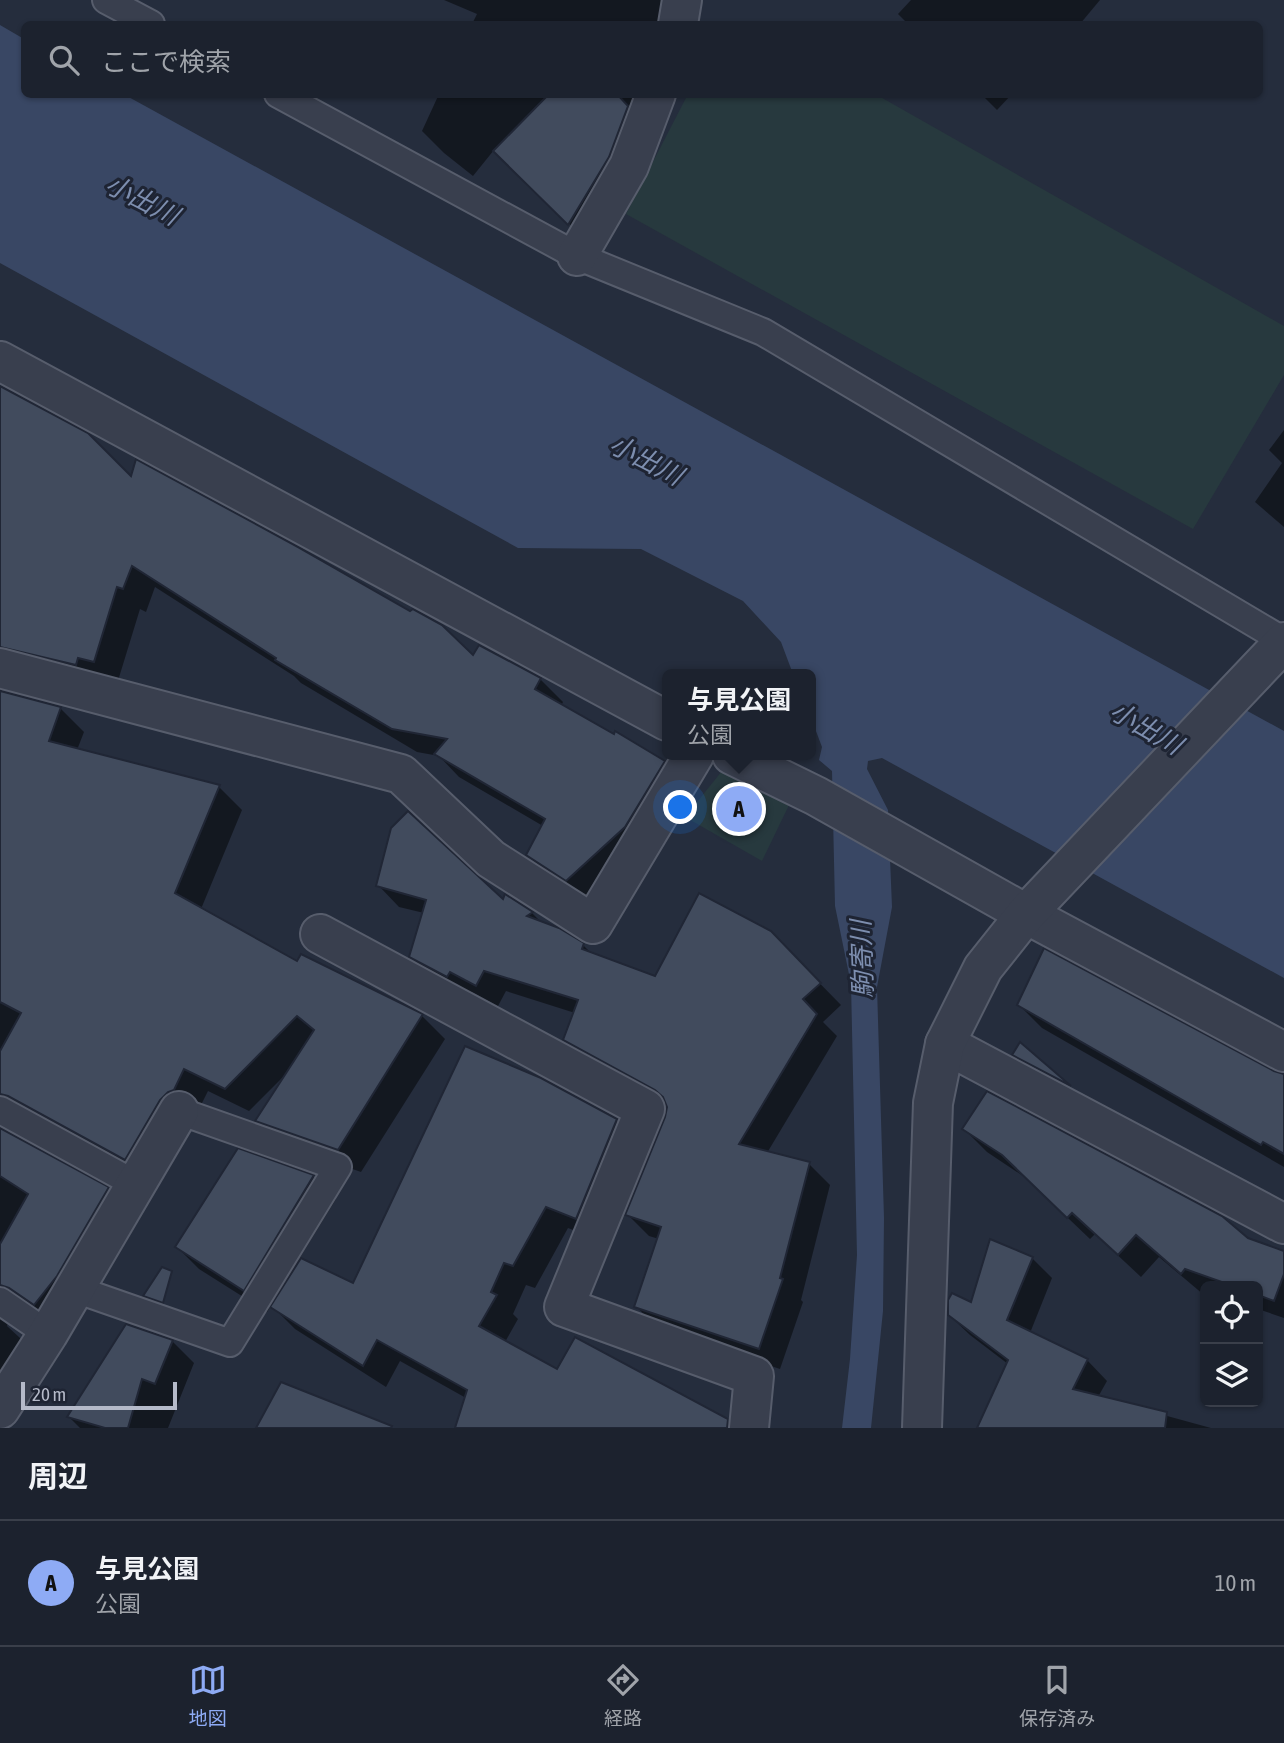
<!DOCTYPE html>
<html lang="ja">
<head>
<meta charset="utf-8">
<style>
	:root { --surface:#1c222e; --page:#292f3a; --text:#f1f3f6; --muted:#a0a4aa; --line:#3a3f4a; --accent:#8eabf5 }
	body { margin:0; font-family:"Asap Condensed","Noto Sans JP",sans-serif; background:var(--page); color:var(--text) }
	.controls { position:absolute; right:21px; bottom:21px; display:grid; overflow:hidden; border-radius:10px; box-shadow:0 2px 5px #0004 }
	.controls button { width:63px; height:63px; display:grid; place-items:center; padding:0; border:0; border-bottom:2px solid var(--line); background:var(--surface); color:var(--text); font:35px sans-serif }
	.scale { position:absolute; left:21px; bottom:18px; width:156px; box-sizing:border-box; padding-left:7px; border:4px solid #b5bac9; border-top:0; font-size:19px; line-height:24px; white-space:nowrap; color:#b5bac9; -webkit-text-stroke:5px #1e2433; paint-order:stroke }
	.you { position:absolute; left:681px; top:808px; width:24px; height:24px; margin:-18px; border:5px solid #fff; border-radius:50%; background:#1a73e8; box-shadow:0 0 0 10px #1a73e833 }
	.badge { display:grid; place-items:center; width:46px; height:46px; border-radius:50%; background:var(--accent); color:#111; font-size:23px; font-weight:700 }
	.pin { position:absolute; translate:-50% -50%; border:4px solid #fff; box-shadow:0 2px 7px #0006 }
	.popup { position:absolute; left:662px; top:669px; width:154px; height:91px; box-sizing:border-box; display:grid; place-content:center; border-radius:10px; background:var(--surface); filter:drop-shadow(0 2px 5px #0005); font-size:23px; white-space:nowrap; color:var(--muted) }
	.popup b { font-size:26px; color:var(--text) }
	.popup::after { content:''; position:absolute; left:50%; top:100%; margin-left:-14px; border:14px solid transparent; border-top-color:var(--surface) }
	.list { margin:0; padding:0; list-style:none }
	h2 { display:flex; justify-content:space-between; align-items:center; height:91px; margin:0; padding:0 28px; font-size:30px }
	h2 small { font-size:23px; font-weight:400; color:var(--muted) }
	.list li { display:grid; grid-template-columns:46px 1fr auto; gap:21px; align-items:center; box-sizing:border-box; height:126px; padding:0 28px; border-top:2px solid var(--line) }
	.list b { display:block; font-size:26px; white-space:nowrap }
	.list p { margin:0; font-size:23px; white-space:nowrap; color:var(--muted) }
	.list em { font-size:23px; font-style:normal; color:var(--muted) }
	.icon { flex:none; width:38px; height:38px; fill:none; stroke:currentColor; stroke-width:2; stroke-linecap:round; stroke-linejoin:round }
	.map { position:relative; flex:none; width:1284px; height:1428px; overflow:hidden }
	.search { position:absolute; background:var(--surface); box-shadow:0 2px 5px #0004; left:21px; right:21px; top:21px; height:77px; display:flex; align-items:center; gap:18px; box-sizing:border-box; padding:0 24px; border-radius:10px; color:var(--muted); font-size:26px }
	.sheet { height:217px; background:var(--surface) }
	nav { display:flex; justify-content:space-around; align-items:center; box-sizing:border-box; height:98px; border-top:2px solid var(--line); background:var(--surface); font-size:19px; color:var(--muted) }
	nav a { display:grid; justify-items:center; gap:4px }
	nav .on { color:var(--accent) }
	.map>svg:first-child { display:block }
	.green { fill:#27393e }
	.water { fill:#394764 }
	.shadow { fill:#0007 }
	.building { fill:#414b5d; stroke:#202635; stroke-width:2 }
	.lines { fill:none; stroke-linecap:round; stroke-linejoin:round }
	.lane-casing { stroke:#575d6c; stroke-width:30 }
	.street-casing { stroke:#575d6c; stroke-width:42 }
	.lane { stroke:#393f4e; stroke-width:26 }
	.street { stroke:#393f4e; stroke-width:38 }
	.labels { text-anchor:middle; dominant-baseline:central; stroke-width:6; stroke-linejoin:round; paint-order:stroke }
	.water-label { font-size:26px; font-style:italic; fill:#7d8eaf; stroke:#1e2433 }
</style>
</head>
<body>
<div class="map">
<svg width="1284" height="1428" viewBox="0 0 1284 1428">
	<rect width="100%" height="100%" fill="#252d3d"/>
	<g class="green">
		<polygon points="688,94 877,95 1284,326 1284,375 1193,529 626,214"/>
		<polygon points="726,766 791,801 762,861 685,817"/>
	</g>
	<polygon class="water" points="0,25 24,39 24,94 125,95 1284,731 1284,978 882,758 868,761 867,769 888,810 892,907 877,987 884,1218 883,1311 871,1428 842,1428 850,1359 857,1255 851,984 835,906 832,771 819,760 822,747 811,718 811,674 793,674 781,642 743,601 641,549 518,548 0,263"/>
	<g class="shadow">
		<polygon points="444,0 684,0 680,24 472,24 477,14"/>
		<polygon points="911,0 1100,0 1080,24 908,24 898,14"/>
		<polygon points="439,94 668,94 590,244 494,150 473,176 444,153 422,131"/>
		<polygon points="981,94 1012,94 997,110"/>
		<polygon points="0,388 131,479 474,658 540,679 563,702 561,706 664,762 687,786 591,903 551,878 528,855 543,826 459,777 439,756 417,752 301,683 294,676 155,587 146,612 140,609 117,684 2,686 2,693 60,708 84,732 77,750 219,787 242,810 201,909 298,963 301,956 422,1016 445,1039 361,1172 281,1144 258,1121 285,1075 249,1111 208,1091 197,1113 148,1182 9,1127 7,1134 108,1189 131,1212 62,1330 10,1316 7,1326 44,1360 0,1426"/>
		<polygon points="1284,430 1284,527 1255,502 1282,463 1269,450"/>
		<polygon points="378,885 503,902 532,913 543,924 583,945 594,956 655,979 792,955 841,1005 823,1022 837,1036 767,1153 809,1164 830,1185 801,1300 803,1302 780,1369 657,1328 636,1306 659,1239 649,1236 627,1214 667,1118 668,1105 586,1061 565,1040 575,1013 506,991 498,1006 472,992 469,998 433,978 411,957 424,913 399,907"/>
		<polygon points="1019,1005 1284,1074 1284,1167 1042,1028"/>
		<polygon points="616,1120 639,1143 599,1240 568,1228 535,1288 526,1285 513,1314 518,1319 505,1342 558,1371 727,1421 734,1428 457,1428 466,1398 400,1361 386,1387 295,1329 271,1305 267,1312 199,1269 177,1247 238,1150 313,1177 336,1199 299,1259 353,1285"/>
		<polygon points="964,1129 1284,1252 1284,1318 1258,1309 1258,1286 1205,1286 1204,1295 1159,1257 1141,1277 1095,1234 1090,1239 1026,1178 987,1152"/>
		<polygon points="1032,1258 1052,1278 1030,1333 1087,1360 1107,1381 1098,1397 1211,1428 978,1428 1008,1364 970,1335 949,1315 972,1304"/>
		<polygon points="172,1341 194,1363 168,1428 80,1428 69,1417"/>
	</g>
	<g class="building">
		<polygon points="549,94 617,94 628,106 609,157 568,225 493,151"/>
		<polygon points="0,386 88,433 131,476 136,459 298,547 410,611 413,609 442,625 473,655 479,645 541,678 535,689 614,734 615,731 665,761 625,827 566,881 526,855 545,819 434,754 447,739 392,729 275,660 276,658 132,566 123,589 117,587 94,662 78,658 76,665 0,647"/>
		<polygon points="0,691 61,707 49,741 220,785 175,893 297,961 301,954 423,1014 338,1150 255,1121 314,1030 297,1016 225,1089 184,1069 174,1090 168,1092 160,1100 125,1160 8,1096 0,1094 0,1051 21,1013 0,1002"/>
		<polygon points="408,811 503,899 505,894 533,912 527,916 559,928 584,943 582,949 655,976 699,893 771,931 821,983 803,999 817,1014 739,1144 810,1162 780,1278 783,1279 759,1349 634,1307 661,1227 625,1215 665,1117 667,1107 663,1097 655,1090 563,1040 578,1000 484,971 476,986 450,972 447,977 409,957 426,900 376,886 391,828"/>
		<polygon points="1044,948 1274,1071 1284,1074 1284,1154 1263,1142 1261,1145 1017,1005"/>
		<polygon points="1020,1042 1071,1086 1012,1055"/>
		<polygon points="465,1046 541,1078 617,1119 576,1219 546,1207 513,1266 504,1263 491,1292 497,1295 479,1326 557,1369 575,1337 728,1419 727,1428 455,1428 467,1390 377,1340 363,1366 270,1307 301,1258 353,1283"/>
		<polygon points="987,1091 1222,1216 1248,1238 1284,1251 1284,1274 1274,1301 1258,1295 1258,1286 1233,1286 1185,1269 1181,1274 1136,1235 1118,1255 1072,1213 1067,1218 1002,1155 962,1129"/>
		<polygon points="0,1128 109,1187 57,1276 34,1305 9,1288 0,1285 0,1244 28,1194 0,1176"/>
		<polygon points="238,1148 314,1175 244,1291 175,1247"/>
		<polygon points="990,1239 1033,1257 1007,1320 1088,1359 1073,1389 1167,1412 1165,1428 977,1428 1008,1360 948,1315 948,1300 952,1293 971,1302"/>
		<polygon points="162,1267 172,1271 163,1303 143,1296"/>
		<polygon points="126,1324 173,1340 155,1384 142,1379 128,1428 105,1428 67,1417"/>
		<polygon points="281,1382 392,1426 391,1428 256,1428"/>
	</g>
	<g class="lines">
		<defs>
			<g id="lane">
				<polyline points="106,0 151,24"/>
				<polyline points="278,94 577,256 763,332 1284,641"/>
				<polyline points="0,1110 137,1185"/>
				<polyline points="75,1289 230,1343 338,1167 179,1111"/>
				<polyline points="0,1301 48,1334"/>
			</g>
			<g id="street">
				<polyline points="678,24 682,0"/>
				<polyline points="577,256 629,166 656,94"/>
				<polyline points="0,361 667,721"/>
				<polyline points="0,668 401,774 491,859 593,924 694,755"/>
				<polyline points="732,755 816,796 1026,914 1284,1052"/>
				<polyline points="320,934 645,1109 564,1307 754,1376 749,1428"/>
				<polyline points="945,1044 1284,1224"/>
				<polyline points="0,1409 48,1334 179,1111"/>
				<polyline points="922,1428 933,1103 945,1044 983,968 1026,914 1284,642"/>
			</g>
		</defs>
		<use href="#lane" class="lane-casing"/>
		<use href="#street" class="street-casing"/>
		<use href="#lane" class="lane"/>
		<use href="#street" class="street"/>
	</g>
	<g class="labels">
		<g class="water-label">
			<text transform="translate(142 200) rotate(27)">小出川</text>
			<text transform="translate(646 460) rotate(27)">小出川</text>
			<text transform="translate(1146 728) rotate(30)">小出川</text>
			<text transform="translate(862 959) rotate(-92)">駒寄川</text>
		</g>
	</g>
</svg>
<div class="controls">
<button><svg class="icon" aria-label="locate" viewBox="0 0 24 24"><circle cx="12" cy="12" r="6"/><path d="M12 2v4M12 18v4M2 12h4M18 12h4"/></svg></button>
<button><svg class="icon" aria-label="layers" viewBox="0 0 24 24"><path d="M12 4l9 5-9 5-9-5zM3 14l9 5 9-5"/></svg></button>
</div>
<div class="scale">20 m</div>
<div class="you"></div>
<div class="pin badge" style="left:739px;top:809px">A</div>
<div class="popup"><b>与見公園</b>公園</div>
<div class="search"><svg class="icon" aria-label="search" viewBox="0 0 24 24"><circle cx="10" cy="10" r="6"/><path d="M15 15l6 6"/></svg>ここで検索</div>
</div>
<section class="sheet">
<h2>周辺<small></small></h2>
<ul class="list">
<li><span class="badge">A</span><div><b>与見公園</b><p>公園</p></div><em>10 m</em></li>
</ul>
</section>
<nav>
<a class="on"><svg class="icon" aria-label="map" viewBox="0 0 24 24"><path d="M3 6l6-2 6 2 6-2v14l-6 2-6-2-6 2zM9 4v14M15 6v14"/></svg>地図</a>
<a><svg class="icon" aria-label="directions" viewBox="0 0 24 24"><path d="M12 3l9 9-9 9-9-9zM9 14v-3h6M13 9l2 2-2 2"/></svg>経路</a>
<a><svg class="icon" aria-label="saved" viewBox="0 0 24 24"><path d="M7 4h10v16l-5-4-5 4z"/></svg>保存済み</a>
</nav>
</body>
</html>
